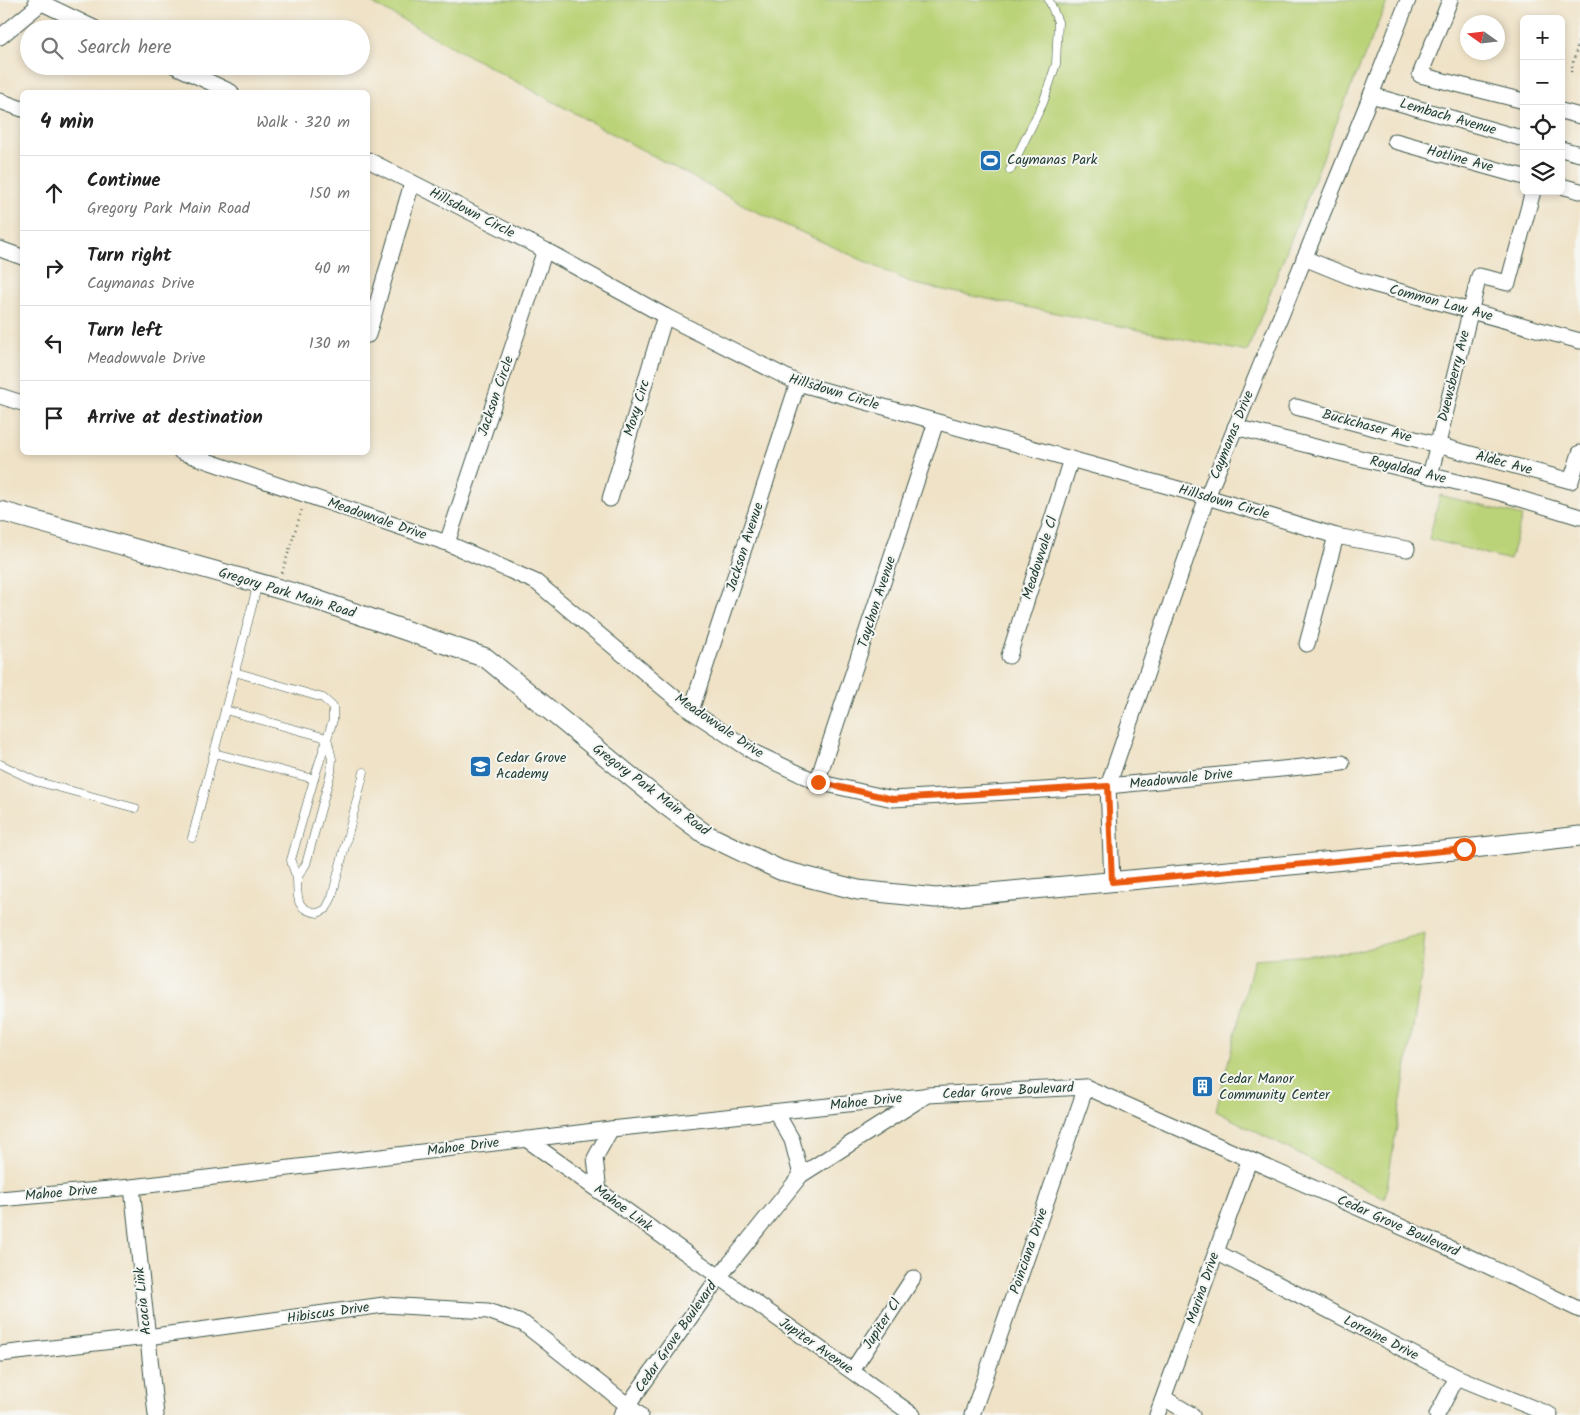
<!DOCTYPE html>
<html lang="en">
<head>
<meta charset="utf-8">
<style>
	:root { --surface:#fff; --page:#f2f2f2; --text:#222; --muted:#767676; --line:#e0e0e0 }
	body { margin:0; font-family:Kalam,sans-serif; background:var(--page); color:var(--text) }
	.controls { position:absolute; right:15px; top:15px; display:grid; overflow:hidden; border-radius:8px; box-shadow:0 2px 8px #0003 }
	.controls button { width:45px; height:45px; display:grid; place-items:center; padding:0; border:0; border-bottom:1px solid var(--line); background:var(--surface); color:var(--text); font:25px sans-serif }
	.compass { position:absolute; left:1460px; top:15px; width:45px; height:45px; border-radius:50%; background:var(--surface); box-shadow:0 2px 8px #0003; rotate:284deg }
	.stop { position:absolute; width:15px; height:15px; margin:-11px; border:4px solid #ea580c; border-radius:50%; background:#fff }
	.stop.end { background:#ea580c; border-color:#fff; box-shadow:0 1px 5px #0008 }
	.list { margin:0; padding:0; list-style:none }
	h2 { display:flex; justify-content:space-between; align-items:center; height:65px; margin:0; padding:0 20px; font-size:21px }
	h2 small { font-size:16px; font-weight:400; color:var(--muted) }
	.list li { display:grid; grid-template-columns:32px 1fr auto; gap:15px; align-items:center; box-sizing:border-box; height:75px; padding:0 20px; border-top:1px solid var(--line) }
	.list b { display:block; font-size:19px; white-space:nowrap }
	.list p { margin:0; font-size:16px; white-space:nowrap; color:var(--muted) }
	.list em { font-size:16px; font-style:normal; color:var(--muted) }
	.icon { flex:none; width:28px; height:28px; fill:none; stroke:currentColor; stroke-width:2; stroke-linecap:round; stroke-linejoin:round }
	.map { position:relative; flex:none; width:1580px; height:1415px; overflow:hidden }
	.search { position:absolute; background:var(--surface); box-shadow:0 2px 8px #0003; left:20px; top:20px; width:350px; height:55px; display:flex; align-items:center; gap:12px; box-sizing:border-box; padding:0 18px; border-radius:28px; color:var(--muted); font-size:19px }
	.panel { position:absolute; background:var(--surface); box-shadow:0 2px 8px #0003; left:20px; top:90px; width:350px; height:365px; border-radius:8px }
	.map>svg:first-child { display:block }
	.green { fill:#bbd378; stroke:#6d8856 }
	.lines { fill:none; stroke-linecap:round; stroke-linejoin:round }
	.service-casing { stroke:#3e564a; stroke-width:9 }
	.minor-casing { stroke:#3e564a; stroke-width:17 }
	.tertiary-casing { stroke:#3e564a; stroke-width:21 }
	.path { stroke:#3e564a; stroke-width:2.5; stroke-dasharray:1 4; stroke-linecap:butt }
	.service { stroke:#fff; stroke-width:8 }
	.minor { stroke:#fff; stroke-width:15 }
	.tertiary { stroke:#fff; stroke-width:19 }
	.route { stroke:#ea580c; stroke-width:6 }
	.labels { text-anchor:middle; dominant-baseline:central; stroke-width:4; stroke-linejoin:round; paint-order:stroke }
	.street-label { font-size:14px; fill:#1f3d34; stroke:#f6f6f2 }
	.poi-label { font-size:14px; fill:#1f3d34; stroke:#f6f6f2; text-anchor:start }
</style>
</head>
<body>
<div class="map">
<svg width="1580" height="1415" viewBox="0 0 1580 1415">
	<rect width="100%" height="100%" fill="#f6f6f2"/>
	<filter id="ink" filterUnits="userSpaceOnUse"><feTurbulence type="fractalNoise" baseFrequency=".02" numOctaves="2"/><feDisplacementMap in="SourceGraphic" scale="10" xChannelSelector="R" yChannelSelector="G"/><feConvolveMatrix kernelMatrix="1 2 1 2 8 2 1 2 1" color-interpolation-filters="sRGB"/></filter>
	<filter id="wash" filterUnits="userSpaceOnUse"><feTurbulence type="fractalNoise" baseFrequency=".0096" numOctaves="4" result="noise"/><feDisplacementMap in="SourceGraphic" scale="20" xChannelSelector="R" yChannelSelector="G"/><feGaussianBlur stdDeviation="1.12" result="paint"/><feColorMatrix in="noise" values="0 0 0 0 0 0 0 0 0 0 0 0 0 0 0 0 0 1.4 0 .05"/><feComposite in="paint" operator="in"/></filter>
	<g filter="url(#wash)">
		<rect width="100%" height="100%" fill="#efe2c6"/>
		<g class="green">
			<polygon points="366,0 1388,0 1342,109 1247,352 914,284 753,210"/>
			<polygon points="1440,495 1522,516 1510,560 1429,539"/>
			<polygon points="1425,933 1421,978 1385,1199 1216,1111 1254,959 1355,952"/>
		</g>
	</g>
	<g filter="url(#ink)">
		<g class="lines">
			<defs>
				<g id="service">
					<polyline points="1010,170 1043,103 1056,64 1058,22 1049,0"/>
					<polyline points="225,710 327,738 332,759 331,772 306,864 297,878"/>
					<polyline points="214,753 314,779 333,720 333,707 323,698 235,672"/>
					<polyline points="0,764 35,781 135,808"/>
					<path d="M 314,779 L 291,860 C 292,868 296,873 297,879 C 298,896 294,910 318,913 L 326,909 L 332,897 L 364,772"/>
					<polyline points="192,838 258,583"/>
				</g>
				<g id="minor">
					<polyline points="36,0 96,29"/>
					<polyline points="1450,0 1420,75 1524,101"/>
					<polyline points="0,37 45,0"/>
					<polyline points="175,66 231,92"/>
					<polyline points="1371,95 1524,139"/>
					<polyline points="0,101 22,109"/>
					<polyline points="1561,111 1580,116"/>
					<polyline points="1395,141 1524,177"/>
					<polyline points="1561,149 1580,154"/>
					<polyline points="368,160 545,250 665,316 798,383 1207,497 1336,536 1407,549"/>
					<polyline points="1561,186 1580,191"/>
					<polyline points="0,249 22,257"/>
					<polyline points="1304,258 1358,280 1580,341"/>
					<polyline points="368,335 412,183"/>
					<polyline points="0,396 22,403"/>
					<polyline points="1296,407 1571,481 1580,453"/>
					<polyline points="1235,427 1501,493 1580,517"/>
					<polyline points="181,452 447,543 536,582 691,711 755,753 817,782 893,799 1108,786 1342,763"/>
					<polyline points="1430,476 1479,276 1508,283 1533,191"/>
					<polyline points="610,499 665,316"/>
					<polyline points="447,543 545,250"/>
					<polyline points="1307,644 1336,536"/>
					<polyline points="1009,656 1071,459"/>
					<polyline points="691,711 798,383"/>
					<polyline points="817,782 936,422"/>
					<polyline points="1112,882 1108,786 1207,497 1371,95 1408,0"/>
					<polyline points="776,1112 792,1140 801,1175"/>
					<polyline points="526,1139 913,1415"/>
					<polyline points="132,1187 156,1415"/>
					<polyline points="599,1191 595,1158 611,1129"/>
					<polyline points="0,1199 132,1187 611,1129 923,1096"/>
					<polyline points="1216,1252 1457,1377 1550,1415"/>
					<polyline points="0,1354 147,1337 384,1305 488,1311 524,1324 640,1415"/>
					<polyline points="852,1371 913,1278"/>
					<polyline points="1164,1398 1192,1415"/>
					<polyline points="621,1415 719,1277 801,1175 927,1095 1086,1087 1467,1256 1580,1310"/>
					<polyline points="972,1415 1086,1087"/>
					<polyline points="1157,1415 1249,1161"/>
					<polyline points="1437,1415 1457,1377"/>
				</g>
				<polyline id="tertiary" points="0,511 308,597 486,658 663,803 705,834 780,870 858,890 936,898 1464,849 1580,836"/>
			</defs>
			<use href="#service" class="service-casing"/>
			<use href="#minor" class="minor-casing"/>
			<use href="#tertiary" class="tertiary-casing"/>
			<g class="path">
				<polyline points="1571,72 1580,35"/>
				<polyline points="282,573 302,509"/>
			</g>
			<use href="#service" class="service"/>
			<use href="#minor" class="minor"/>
			<use href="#tertiary" class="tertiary"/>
		</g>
	</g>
	<g class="lines" filter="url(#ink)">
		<polyline class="route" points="818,782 893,799 1108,786 1112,882 1464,849"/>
	</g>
	<defs>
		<symbol id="stadium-square" viewBox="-11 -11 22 22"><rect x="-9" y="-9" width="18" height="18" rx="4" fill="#1f6fb2" stroke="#f6f6f2"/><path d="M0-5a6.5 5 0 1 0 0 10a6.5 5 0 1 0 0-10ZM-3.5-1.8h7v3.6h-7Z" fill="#fff"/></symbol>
		<symbol id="school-square" viewBox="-11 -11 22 22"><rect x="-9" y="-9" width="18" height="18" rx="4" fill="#1f6fb2" stroke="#f6f6f2"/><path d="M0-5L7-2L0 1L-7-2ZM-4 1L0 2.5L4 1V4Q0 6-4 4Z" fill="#fff"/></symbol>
		<symbol id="building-square" viewBox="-11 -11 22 22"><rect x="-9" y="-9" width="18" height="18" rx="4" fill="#1f6fb2" stroke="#f6f6f2"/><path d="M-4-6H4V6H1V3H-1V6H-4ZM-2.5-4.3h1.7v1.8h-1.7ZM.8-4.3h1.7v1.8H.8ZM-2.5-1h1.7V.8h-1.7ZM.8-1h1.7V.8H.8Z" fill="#fff"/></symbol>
	</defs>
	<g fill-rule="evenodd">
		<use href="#stadium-square" x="978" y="148" width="25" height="25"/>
		<use href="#school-square" x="468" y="754" width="25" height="25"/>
		<use href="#building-square" x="1190" y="1074" width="25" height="25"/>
	</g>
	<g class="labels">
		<g class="street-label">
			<text transform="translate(1448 117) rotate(16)">Lembach Avenue</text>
			<text transform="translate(1460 159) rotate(15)">Hotline Ave</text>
			<text transform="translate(472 213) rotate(27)">Hillsdown Circle</text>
			<text transform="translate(1441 303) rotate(15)">Common Law Ave</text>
			<text transform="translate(1454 376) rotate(-76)">Duewsberry Ave</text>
			<text transform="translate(834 392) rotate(17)">Hillsdown Circle</text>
			<text transform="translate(496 396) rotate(-71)">Jackson Circle</text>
			<text transform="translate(637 408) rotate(-73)">Moxy Circ</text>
			<text transform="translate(1367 426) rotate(15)">Buckchaser Ave</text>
			<text transform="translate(1232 435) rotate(-68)">Caymanas Drive</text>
			<text transform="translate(1504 463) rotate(15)">Aldec Ave</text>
			<text transform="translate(1408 470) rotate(14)">Royaldad Ave</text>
			<text transform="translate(1224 502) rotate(16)">Hillsdown Circle</text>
			<text transform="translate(377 519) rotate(19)">Meadowvale Drive</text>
			<text transform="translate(745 547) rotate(-72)">Jackson Avenue</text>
			<text transform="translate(1040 558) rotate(-72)">Meadowvale Cl</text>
			<text transform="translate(287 593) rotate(17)">Gregory Park Main Road</text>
			<text transform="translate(877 602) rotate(-72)">Taychon Avenue</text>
			<text transform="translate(719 726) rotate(34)">Meadowvale Drive</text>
			<text transform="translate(1181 779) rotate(-6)">Meadowvale Drive</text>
			<text transform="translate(651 790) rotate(37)">Gregory Park Main Road</text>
			<text transform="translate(1008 1091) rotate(-3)">Cedar Grove Boulevard</text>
			<text transform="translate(866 1102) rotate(-6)">Mahoe Drive</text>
			<text transform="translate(463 1147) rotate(-7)">Mahoe Drive</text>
			<text transform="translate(61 1193) rotate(-5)">Mahoe Drive</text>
			<text transform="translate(623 1208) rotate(36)">Mahoe Link</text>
			<text transform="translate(1398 1226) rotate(24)">Cedar Grove Boulevard</text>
			<text transform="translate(1029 1251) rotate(-71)">Poinciana Drive</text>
			<text transform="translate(1203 1288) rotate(-71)">Marina Drive</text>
			<text transform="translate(143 1301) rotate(-96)">Acacia Link</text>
			<text transform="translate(328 1313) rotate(-8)">Hibiscus Drive</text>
			<text transform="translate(882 1324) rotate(-57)">Jupiter Cl</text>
			<text transform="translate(676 1337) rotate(-55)">Cedar Grove Boulevard</text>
			<text transform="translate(1381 1338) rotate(27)">Lorraine Drive</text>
			<text transform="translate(816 1346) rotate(35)">Jupiter Avenue</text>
		</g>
		<g class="poi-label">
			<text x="1007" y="160">Caymanas Park</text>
			<text x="496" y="758">Cedar Grove<tspan x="496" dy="16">Academy</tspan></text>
			<text x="1219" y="1079">Cedar Manor<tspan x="1219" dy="16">Community Center</tspan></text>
		</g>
	</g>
</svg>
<div class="controls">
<button>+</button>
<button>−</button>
<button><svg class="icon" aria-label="locate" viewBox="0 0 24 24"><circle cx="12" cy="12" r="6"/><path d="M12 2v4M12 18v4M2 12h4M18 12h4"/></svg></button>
<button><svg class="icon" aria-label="layers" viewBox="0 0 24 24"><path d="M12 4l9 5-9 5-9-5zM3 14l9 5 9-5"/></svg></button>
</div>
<svg class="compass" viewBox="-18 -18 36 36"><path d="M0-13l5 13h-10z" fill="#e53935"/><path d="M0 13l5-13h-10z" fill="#767676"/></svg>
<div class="stop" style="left:1464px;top:849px"></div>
<div class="stop end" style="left:818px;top:782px"></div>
<div class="search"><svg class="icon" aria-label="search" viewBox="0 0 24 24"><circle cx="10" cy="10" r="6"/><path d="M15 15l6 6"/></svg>Search here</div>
<section class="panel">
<h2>4 min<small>Walk · 320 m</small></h2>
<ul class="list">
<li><svg class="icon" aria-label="ahead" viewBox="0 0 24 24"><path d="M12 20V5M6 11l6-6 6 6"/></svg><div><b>Continue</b><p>Gregory Park Main Road</p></div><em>150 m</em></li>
<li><svg class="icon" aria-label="right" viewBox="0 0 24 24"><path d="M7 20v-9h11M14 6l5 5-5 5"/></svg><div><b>Turn right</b><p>Caymanas Drive</p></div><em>40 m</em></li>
<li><svg class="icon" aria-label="left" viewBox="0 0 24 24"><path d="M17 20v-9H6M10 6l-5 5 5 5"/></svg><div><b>Turn left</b><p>Meadowvale Drive</p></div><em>130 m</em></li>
<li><svg class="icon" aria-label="arrive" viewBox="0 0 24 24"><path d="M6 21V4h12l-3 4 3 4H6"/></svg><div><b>Arrive at destination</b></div></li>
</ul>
</section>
</div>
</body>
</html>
